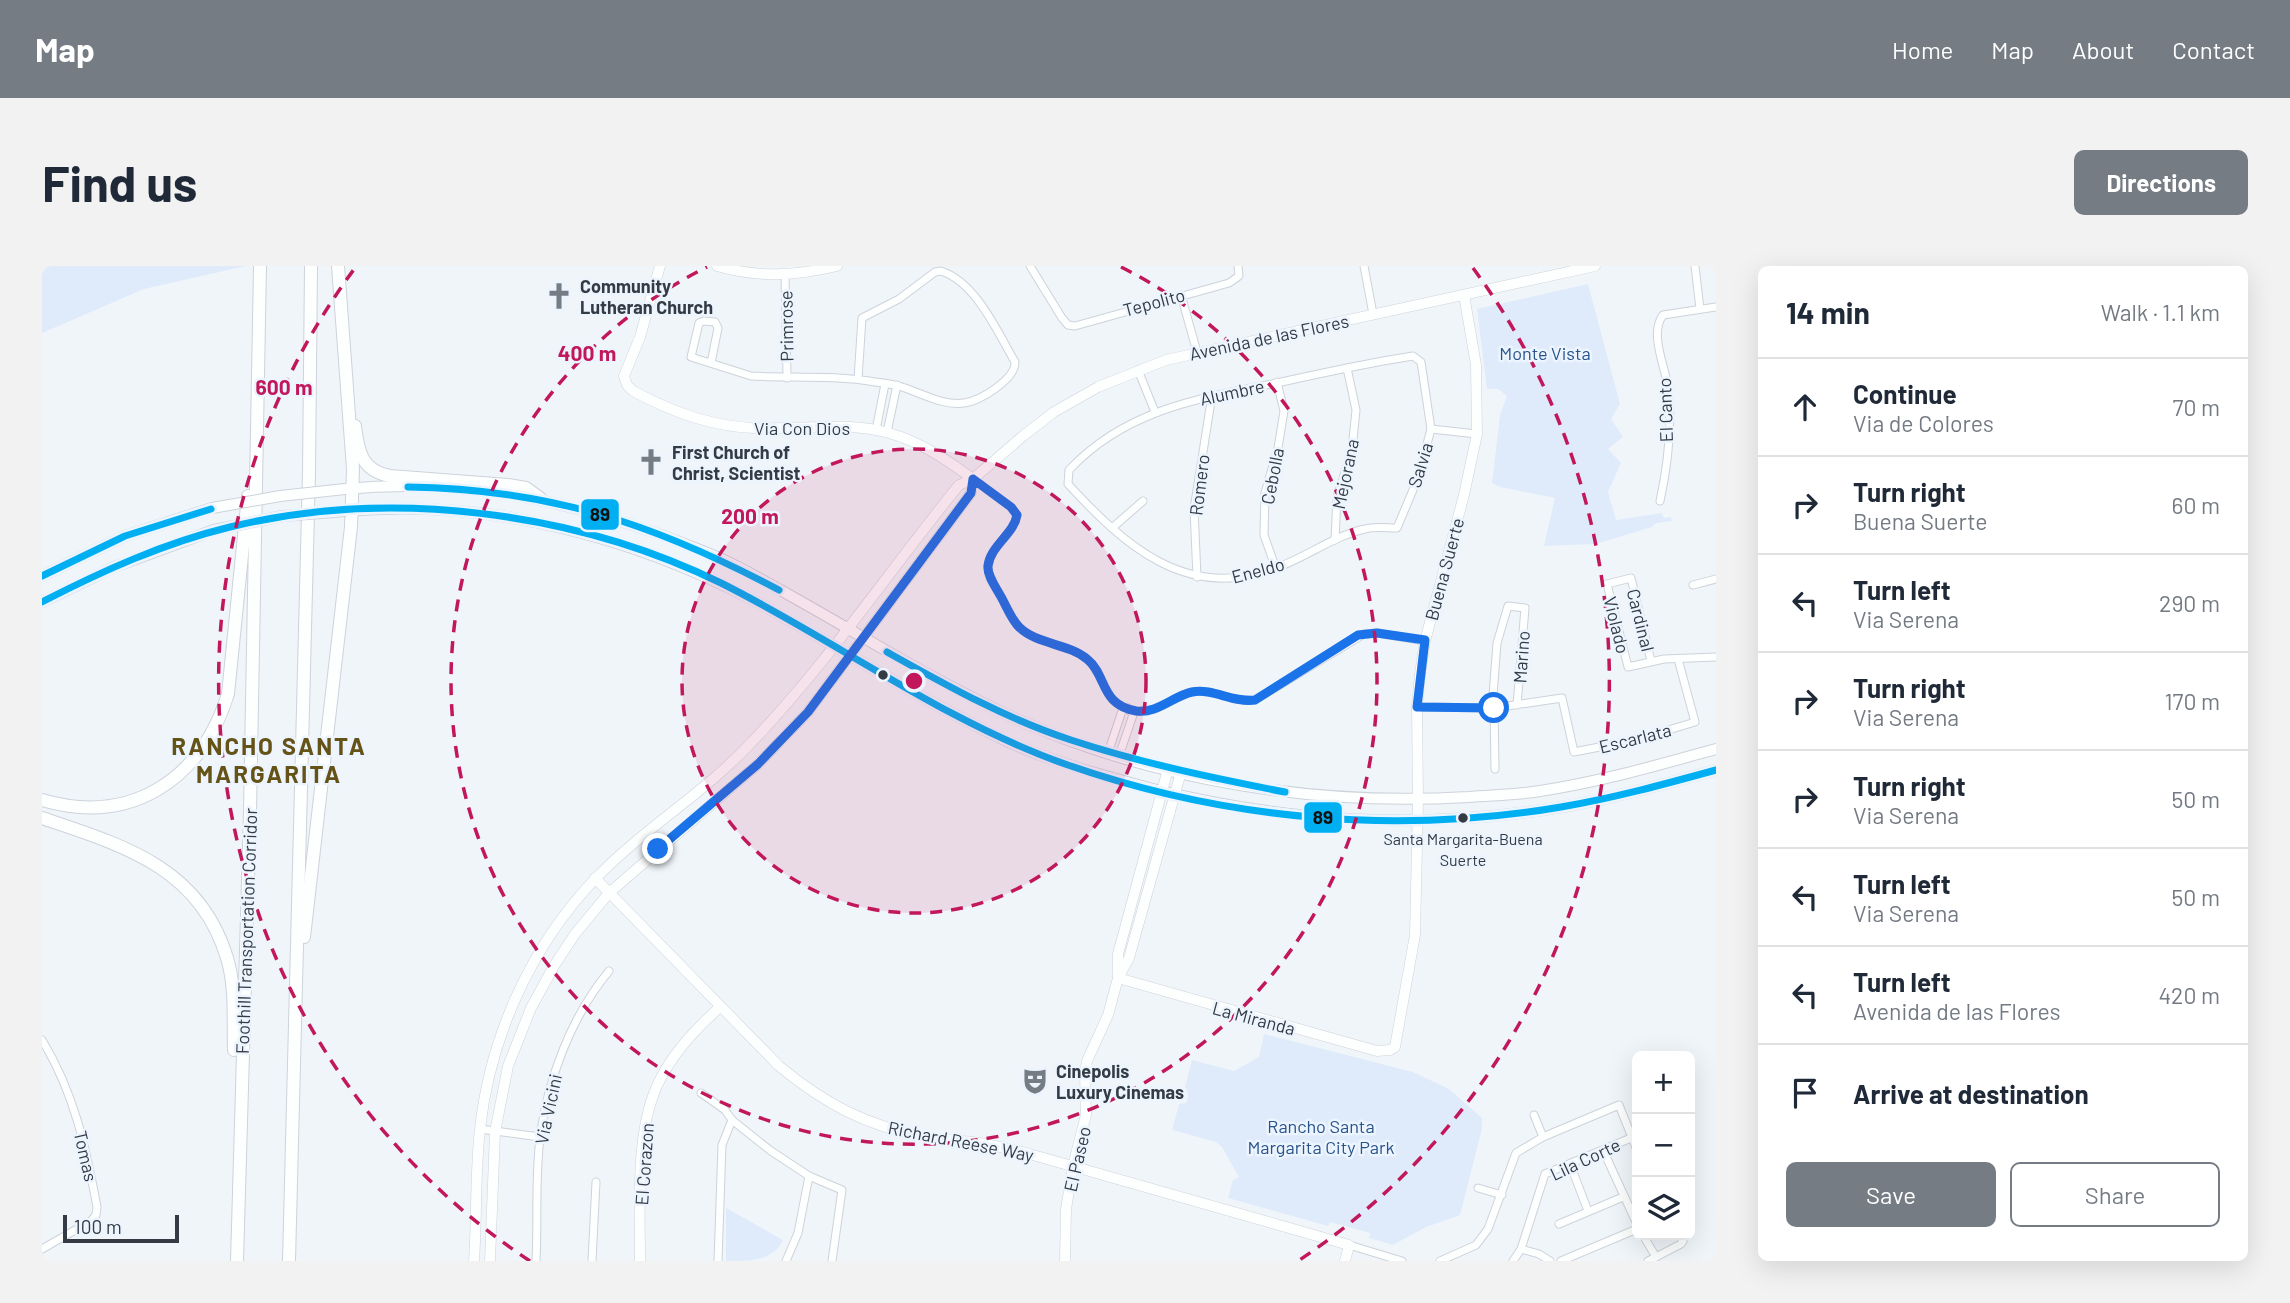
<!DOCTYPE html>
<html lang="en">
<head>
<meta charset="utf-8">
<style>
	:root { --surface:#fff; --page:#f2f2f3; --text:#1f2937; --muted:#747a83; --line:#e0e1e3; --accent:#767c84 }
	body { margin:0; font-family:Barlow,sans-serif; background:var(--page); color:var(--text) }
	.controls { position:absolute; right:21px; bottom:21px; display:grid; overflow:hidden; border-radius:10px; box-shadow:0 7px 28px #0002 }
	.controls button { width:63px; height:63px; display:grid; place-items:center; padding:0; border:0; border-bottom:2px solid var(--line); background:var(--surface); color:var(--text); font:35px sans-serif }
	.scale { position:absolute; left:21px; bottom:18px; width:116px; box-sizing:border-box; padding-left:7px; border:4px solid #343b45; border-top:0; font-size:19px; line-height:24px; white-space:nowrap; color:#343b45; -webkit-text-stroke:5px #ecf4fe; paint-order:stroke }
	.stop { position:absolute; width:21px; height:21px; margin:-16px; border:5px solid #1a73e8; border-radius:50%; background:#fff }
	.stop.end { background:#1a73e8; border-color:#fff; box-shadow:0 2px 7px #0008 }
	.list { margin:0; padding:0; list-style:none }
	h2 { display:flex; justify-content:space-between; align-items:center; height:91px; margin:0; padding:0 28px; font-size:30px }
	h2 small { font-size:23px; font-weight:400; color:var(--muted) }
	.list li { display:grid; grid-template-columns:46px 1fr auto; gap:21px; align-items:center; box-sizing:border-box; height:98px; padding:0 28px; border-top:2px solid var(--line) }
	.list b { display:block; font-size:26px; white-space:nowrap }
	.list p { margin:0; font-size:23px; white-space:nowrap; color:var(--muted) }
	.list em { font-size:23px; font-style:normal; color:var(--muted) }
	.actions { display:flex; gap:14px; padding:21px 28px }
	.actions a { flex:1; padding:16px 0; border:2px solid var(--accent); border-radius:10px; text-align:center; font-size:24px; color:var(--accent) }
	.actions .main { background:var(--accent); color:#fff }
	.icon { flex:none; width:38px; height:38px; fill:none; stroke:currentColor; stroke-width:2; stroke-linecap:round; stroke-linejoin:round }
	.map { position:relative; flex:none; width:1674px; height:995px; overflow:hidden; border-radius:10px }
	header { display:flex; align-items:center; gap:42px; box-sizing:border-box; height:98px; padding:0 35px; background:var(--accent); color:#fff }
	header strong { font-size:33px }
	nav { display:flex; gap:38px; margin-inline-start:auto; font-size:24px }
	.intro { display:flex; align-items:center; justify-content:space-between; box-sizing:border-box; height:168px; padding:0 42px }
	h1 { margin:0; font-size:49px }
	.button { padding:18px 32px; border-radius:10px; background:var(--accent); color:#fff; font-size:24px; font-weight:700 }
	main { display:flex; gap:42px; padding:0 42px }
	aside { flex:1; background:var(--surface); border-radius:10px; box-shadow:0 7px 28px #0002 }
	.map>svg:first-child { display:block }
	.green { fill:#dfebfb }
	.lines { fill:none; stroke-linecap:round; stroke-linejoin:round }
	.street-casing { stroke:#cdd3da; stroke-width:9 }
	.secondary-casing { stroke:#cdd3da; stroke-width:11 }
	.primary-casing { stroke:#cdd3da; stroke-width:12 }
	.highway-casing { stroke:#cdd3da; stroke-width:14 }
	.street { stroke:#fdfefe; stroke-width:7 }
	.secondary { stroke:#fdfefe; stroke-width:10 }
	.primary { stroke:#fdfefe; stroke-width:10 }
	.highway { stroke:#fdfefe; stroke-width:12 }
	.primary-bridge-casing { stroke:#cdd3da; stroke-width:12; stroke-linecap:butt }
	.primary-bridge { stroke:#fdfefe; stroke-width:10 }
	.bus-1-casing { stroke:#ecf4fe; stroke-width:12 }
	.bus-1 { stroke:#00aff2; stroke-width:7 }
	.route { stroke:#1a73e8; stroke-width:9 }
	.ring { fill:none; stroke:#c2185b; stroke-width:3.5; stroke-dasharray:12 9 }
	.bus-dot { fill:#343b45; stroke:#ecf4fe; stroke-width:2.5 }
	.labels { text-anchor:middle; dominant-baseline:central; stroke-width:5; stroke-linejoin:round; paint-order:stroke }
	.bus-label { font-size:16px; fill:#343b45; stroke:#ecf4fe }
	.poi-label { font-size:18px; font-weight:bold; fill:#343b45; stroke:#ecf4fe; text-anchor:start }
	.street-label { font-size:18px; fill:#343b45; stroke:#ecf4fe }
	.park-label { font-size:18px; fill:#28538b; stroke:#ecf4fe }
	.district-label { font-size:24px; font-weight:bold; letter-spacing:2px; fill:#655216; stroke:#ecf4fe }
	.centre { fill:#c2185b; stroke:#ecf4fe; stroke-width:3.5 }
	.ring-label { font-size:21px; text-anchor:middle; font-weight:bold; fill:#c2185b; stroke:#ecf4fe; stroke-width:5; stroke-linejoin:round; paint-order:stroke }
	.line-badge { stroke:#ecf4fe; stroke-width:2.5 }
	.pale-badge-label { font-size:19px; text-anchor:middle; font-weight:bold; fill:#111 }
</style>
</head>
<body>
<header>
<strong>Map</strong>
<nav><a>Home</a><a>Map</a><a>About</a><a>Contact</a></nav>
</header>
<div class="intro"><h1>Find us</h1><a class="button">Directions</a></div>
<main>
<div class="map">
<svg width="1674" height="995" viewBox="0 0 1674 995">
	<rect width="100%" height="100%" fill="#f0f5fa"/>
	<g class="green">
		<polygon points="0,0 204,0 102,23 0,67"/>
		<polygon points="1546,18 1578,138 1569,153 1581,171 1566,183 1579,197 1566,226 1574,254 1620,247 1622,252 1629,251 1630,255 1614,257 1610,261 1554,278 1502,280 1513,232 1458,221 1450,217 1458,149 1465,130 1456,123 1445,123 1435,43"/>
		<path d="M 1222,768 L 1371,806 L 1407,823 L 1440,852 L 1440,863 L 1418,949 L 1384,961 L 1351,979 L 1327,972 L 1328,967 L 1288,956 L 1286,960 L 1186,932 L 1191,914 L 1197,911 L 1180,881 L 1174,876 L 1130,864 L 1137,838 L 1144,837 C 1147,830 1147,827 1143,821 L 1150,794 L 1192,805 L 1217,791 Z"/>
		<path d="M 684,942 L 741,974 C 731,995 709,995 684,995 Z"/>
	</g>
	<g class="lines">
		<defs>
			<g id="street">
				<polyline points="988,0 1020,52 1026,59 1033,60 1187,17 1197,10 1196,0"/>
				<polyline points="1322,0 1331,48"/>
				<polyline points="1653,0 1658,43"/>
				<polyline points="743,9 745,112"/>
				<polyline points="1139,29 1155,86"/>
				<path d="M 1371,90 L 1379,96 L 1389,163 L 1376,212 L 1355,262 C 1345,262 1333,260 1323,263 C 1291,270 1265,291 1234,302 C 1145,336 1083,280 1026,218 L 1027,204 C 1083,144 1157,132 1235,117 C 1280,107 1325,97 1371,90 Z"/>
				<path d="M 669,97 L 676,62 L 673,56 L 662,55 L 657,57 L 649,91 L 709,110 C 750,112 793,109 833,116 C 842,117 851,118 860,121 C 879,127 901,140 922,137 C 938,135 974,113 973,96 C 956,67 934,16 899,5 L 893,6 L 857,33 L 820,52 L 816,113"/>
				<polyline points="1096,104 1113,146"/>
				<polyline points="1389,163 1435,168"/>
				<polyline points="834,164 843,118"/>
				<polyline points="845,166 855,119"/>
				<path d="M 931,213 L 969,241 L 975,249 C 972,268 948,280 946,300 C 945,310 954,321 958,329 C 964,339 969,353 977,361 C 995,379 1026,377 1045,393 C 1066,409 1057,439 1095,445 C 1115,448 1131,430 1150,426 C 1171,422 1191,437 1213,434 L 1322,368 L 1335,367 L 1383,375"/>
				<path d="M 1618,235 C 1626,198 1631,154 1625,116 C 1621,96 1608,66 1621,49 L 1674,41"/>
				<polyline points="1070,262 1101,235"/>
				<polyline points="1293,274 1295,231 1310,184 1314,144 1305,102"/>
				<polyline points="1234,303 1222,269 1223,227 1236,182 1242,145 1235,116"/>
				<polyline points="1155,311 1152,243 1170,129"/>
				<polyline points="1651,319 1674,313"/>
				<polyline points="1609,395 1589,312 1565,318 1586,401 1622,393 1674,391"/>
				<polyline points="1375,441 1452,442 1520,432 1532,486 1593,474 1653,456 1636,393"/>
				<polygon points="1086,442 1091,449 1079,484 1072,488 1068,481 1080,445"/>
				<polyline points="1450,442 1455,377 1466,340 1483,342 1475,439"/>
				<polyline points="1452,442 1453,503"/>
				<path d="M 0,774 C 32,826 44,882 55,941 L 54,949 L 49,955 L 0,983"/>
				<polyline points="659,827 683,844 690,854 729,885 767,910 800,924 790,995"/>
				<polyline points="1492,849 1501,871"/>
				<polyline points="438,863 498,871"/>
				<polyline points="1561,884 1595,958"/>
				<polyline points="1528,898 1546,945"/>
				<polyline points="1436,922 1460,929"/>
				<polyline points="1517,958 1581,931"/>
				<polyline points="1601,969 1614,991"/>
				<polyline points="1307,979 1360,995"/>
				<polyline points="1479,983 1497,988 1508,995"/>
				<path d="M 494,995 C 496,954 493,912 498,872 C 506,812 529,751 567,705"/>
				<polyline points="550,995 554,916"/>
				<polyline points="676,995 680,879 690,854"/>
				<polyline points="744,995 756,967 767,910"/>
				<polyline points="1398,995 1434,979 1446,963 1474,887 1501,871 1577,839 1595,884"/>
				<polyline points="1471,995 1479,983 1503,908 1589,872"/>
				<polyline points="1519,995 1595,963"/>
				<polyline points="1606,995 1639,978 1641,975 1637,969"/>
			</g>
			<g id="secondary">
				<path d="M 618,0 L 598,71 L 582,110 L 585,119 L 591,125 C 628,145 672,161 713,162 C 758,164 803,155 847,167 C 879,176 905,194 931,213"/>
				<path d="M 675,0 C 716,12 754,10 795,0"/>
				<path d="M 553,612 L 737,800 C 783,838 823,859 882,871 C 898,874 914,874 930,876 C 948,878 966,883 984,887 L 1307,979 L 1303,995"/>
				<polyline points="1076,708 1076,688 1126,503"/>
				<polyline points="1076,712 1335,785 1348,784 1353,781 1373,669 1376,534 1375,441 1378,408 1383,375 1422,229 1435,168 1434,99 1422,29"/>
				<path d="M 432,995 C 435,951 433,907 438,863 C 448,771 489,680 553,613 C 600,564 661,528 708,478 C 785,398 847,305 917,219 L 931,213 L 981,170 L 1012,146 L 1056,121 L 1124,94 L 1553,0"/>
				<polyline points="448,995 453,866 466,800 489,742 512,700 533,668 567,627 716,498 766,446 929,227 931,213"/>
				<path d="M 598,995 C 598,946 594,876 611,830 C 623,795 651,765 678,741"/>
				<polyline points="1023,995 1024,943 1031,900 1044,849 1043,807 1045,795 1066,749 1076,712 1087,692 1139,506"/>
			</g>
			<g id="primary">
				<path d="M 303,223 C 412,212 520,232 622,270 C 647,280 672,288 696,301 C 792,351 882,412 981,456 C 1120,516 1276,540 1426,531 C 1450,529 1475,529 1498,525 C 1558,516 1616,499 1674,483"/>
				<path d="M 304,245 C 444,232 591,270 715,336 C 799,382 880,435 967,476 C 1013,497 1062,510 1111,523 C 1248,557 1381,564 1520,541 C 1572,532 1623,518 1674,504"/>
				<polyline points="0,310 83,270 170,242"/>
				<polyline points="0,336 72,301 172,264"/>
			</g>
			<g id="highway">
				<path d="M 313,160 C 316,186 320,205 348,210 L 466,219 L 484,222 L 499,233"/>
				<path d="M 0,534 C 89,560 159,514 186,428 L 206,230"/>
				<path d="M 0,552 C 80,579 158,601 185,692 C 194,721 191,754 192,784"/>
				<polyline points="262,671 309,261 311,203 296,0"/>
				<polyline points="195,995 208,546 218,0"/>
				<polyline points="247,995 267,206 269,0"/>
			</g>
		</defs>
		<use href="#street" class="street-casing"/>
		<use href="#secondary" class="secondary-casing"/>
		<use href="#primary" class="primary-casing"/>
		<use href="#highway" class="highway-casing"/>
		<use href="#street" class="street"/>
		<use href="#secondary" class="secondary"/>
		<use href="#primary" class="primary"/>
		<use href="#highway" class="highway"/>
		<defs>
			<g id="primary-bridge">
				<polyline points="170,242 238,230 303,223"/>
				<polyline points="172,264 241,250 304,245"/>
			</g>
		</defs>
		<use href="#primary-bridge" class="primary-bridge-casing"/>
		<use href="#primary-bridge" class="primary-bridge"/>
		<defs>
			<g id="bus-1">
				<path d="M 366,221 C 508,223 613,258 737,324"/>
				<polyline points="0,310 83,270 169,243"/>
				<path d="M 0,336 C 60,305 122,277 188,261 C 348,222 532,245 679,317 C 795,375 899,454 1023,498 C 1182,554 1354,569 1519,541 C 1572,532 1623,518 1674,504"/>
				<path d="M 845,386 C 904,419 964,453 1029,474 C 1099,497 1171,512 1243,526"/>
			</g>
		</defs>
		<use href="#bus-1" class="bus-1-casing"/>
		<use href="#bus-1" class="bus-1"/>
	</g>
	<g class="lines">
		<path class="route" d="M 616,583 L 716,498 L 766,446 L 929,227 L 931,213 L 969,241 L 975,249 C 972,268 948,280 946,300 C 945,309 953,320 958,329 C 964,339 969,353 977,361 C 995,379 1026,377 1045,393 C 1065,409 1058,439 1094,445 C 1115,448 1131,430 1150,426 C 1171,422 1191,437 1213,434 L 1316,369 L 1335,367 L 1383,374 L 1375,441 L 1452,442"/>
	</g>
	<circle cx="872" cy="415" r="232" fill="#c2185b" fill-opacity=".12"/>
	<g class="ring">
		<circle cx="872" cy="415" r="232"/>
		<path d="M1079 1A463 463 0 1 1 665 1"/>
		<path d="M488 995A695 695 0 0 1 313 2M1431 2A695 695 0 0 1 1256 995"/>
	</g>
	<defs>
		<symbol id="church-bare" viewBox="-9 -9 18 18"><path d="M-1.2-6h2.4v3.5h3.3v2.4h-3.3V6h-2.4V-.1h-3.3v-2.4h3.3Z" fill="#767c84" stroke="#ecf4fe" stroke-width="2.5" paint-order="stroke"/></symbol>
		<symbol id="theatre-bare" viewBox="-9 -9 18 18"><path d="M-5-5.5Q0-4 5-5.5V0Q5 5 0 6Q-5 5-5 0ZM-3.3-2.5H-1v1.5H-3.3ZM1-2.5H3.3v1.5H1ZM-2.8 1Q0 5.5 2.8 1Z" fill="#767c84" stroke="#ecf4fe" stroke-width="2.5" paint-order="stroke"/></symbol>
	</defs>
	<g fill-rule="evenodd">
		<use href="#church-bare" x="498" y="11" width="38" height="38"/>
		<use href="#church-bare" x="590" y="177" width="38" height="38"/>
		<use href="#theatre-bare" x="974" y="796" width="38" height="38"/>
	</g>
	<g class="bus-dot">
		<circle cx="841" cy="409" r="6"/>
		<circle cx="1421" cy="552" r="6"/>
	</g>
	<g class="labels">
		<g class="bus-label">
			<text x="1421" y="572">Santa Margarita-Buena<tspan x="1421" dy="21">Suerte</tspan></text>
		</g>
		<g class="poi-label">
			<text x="538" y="20">Community<tspan x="538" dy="21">Lutheran Church</tspan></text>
			<text x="630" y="186">First Church of<tspan x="630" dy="21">Christ, Scientist</tspan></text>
			<text x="1014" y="805">Cinepolis<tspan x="1014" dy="21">Luxury Cinemas</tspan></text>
		</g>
		<g class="street-label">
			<text transform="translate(1112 36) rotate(-15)">Tepolito</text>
			<text transform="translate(744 60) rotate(-91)">Primrose</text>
			<text transform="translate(1227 71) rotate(-12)">Avenida de las Flores</text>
			<text transform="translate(1190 126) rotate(-12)">Alumbre</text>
			<text transform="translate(1623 144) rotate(-92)">El Canto</text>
			<text x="760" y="162">Via Con Dios</text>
			<text transform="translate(1378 199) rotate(-73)">Salvia</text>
			<text transform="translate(1303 208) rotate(-78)">Mejorana</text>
			<text transform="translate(1230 210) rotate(-79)">Cebolla</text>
			<text transform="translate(1157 219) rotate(-83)">Romero</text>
			<text transform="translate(1402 303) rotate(-75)">Buena Suerte</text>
			<text transform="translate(1216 304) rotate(-15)">Eneldo</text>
			<text transform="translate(1599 354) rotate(76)">Cardinal</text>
			<text transform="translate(1575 359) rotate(76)">Violado</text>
			<text transform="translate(1479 391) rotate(-86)">Marino</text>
			<text transform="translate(1593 472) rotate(-14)">Escarlata</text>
			<text transform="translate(204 665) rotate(-88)">Foothill Transportation Corridor</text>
			<text transform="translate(1212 752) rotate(15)">La Miranda</text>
			<text transform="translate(506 843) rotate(-78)">Via Vicini</text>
			<text transform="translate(919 875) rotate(11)">Richard Reese Way</text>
			<text transform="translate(44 890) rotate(77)">Tomas</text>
			<text transform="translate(1035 893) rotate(-77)">El Paseo</text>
			<text transform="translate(1543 893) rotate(-25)">Lila Corte</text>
			<text transform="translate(602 898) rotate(-86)">El Corazon</text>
		</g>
		<g class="park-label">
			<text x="1503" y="87">Monte Vista</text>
			<text x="1279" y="860">Rancho Santa<tspan x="1279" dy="21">Margarita City Park</tspan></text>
		</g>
		<g class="district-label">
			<text x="227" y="479">RANCHO SANTA<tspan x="227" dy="28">MARGARITA</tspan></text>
		</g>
	</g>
	<circle cx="872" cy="415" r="10" class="centre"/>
	<g class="ring-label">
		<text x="545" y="95">400 m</text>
		<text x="242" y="129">600 m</text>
		<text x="708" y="258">200 m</text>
	</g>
	<g class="line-badge">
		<rect x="538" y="232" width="40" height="33" rx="7" fill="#00aff2"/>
		<rect x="1261" y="535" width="40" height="33" rx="7" fill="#00aff2"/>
	</g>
	<g class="pale-badge-label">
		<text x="558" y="255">89</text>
		<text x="1281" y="558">89</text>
	</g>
</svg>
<div class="controls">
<button>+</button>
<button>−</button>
<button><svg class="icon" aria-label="layers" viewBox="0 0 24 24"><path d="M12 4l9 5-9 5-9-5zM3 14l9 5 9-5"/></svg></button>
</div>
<div class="scale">100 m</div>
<div class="stop" style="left:1452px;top:442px"></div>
<div class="stop end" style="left:616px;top:583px"></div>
</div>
<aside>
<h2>14 min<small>Walk · 1.1 km</small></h2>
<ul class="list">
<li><svg class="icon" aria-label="ahead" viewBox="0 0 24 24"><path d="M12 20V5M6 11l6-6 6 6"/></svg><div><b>Continue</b><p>Via de Colores</p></div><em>70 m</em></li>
<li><svg class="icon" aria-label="right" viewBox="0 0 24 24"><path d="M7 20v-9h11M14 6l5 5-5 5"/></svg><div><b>Turn right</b><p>Buena Suerte</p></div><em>60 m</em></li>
<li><svg class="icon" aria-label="left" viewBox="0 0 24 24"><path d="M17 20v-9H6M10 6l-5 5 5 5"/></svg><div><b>Turn left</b><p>Via Serena</p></div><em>290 m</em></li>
<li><svg class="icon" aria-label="right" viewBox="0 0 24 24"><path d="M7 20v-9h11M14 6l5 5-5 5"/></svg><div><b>Turn right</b><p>Via Serena</p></div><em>170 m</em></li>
<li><svg class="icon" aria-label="right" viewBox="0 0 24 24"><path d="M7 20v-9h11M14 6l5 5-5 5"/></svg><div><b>Turn right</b><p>Via Serena</p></div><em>50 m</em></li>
<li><svg class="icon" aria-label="left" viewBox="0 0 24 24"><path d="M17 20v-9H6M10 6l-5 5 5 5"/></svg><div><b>Turn left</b><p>Via Serena</p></div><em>50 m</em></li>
<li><svg class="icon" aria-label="left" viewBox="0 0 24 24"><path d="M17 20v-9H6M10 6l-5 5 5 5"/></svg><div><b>Turn left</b><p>Avenida de las Flores</p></div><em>420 m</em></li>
<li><svg class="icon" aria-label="arrive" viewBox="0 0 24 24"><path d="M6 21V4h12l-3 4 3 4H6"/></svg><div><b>Arrive at destination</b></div></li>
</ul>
<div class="actions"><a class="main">Save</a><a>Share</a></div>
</aside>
</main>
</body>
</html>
